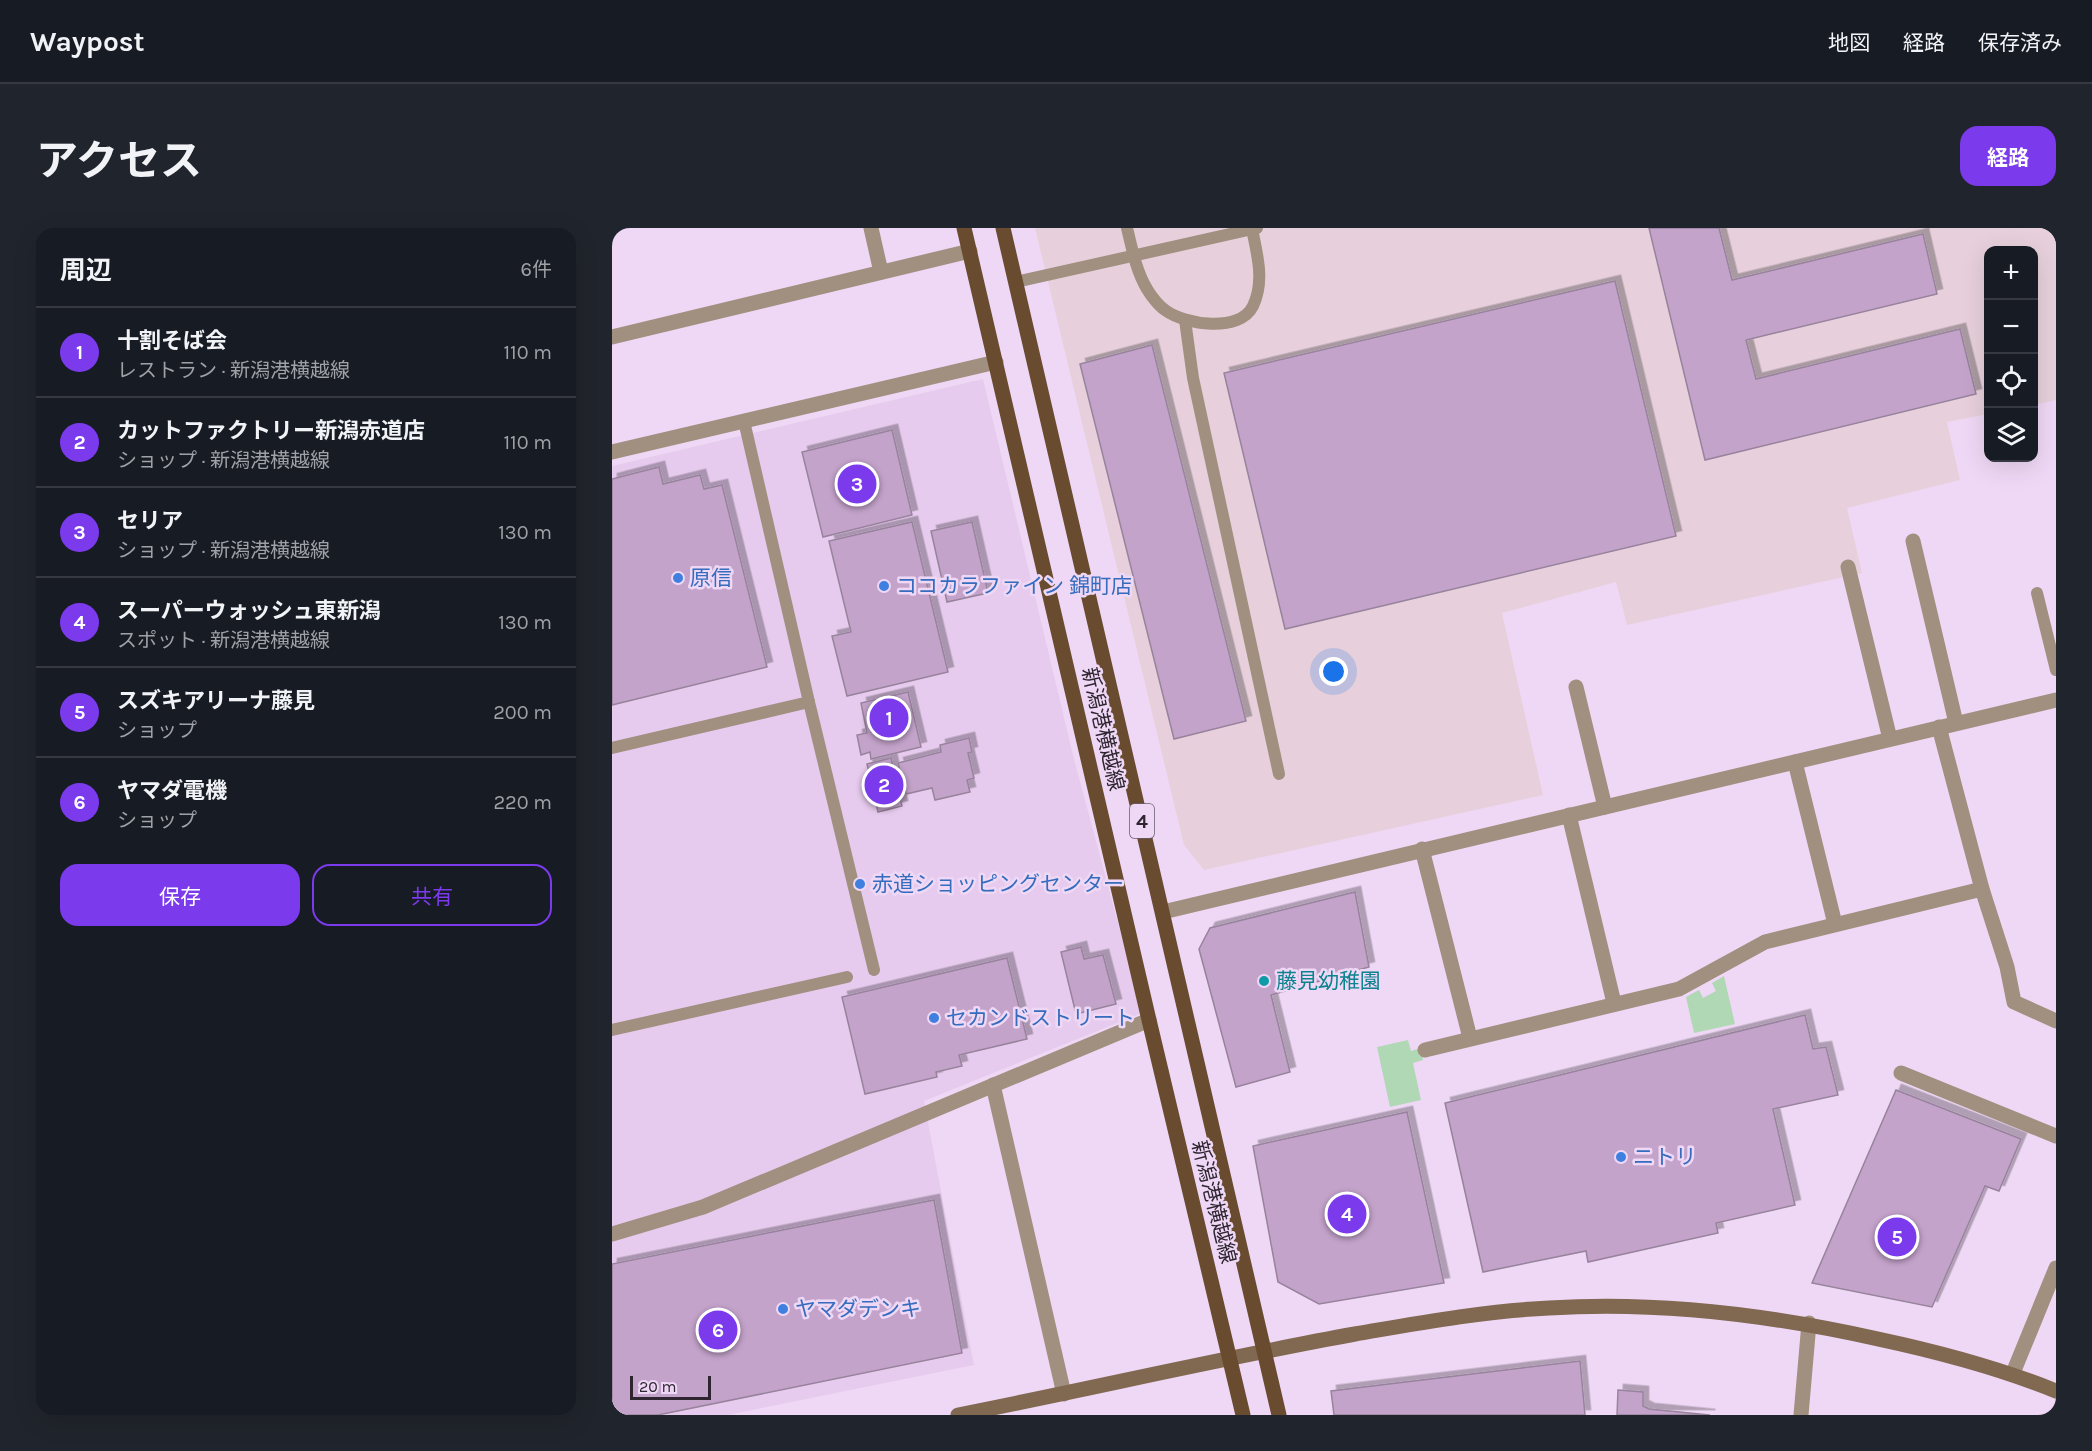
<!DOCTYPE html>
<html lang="ja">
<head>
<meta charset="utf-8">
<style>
	:root { --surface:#171b24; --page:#20242c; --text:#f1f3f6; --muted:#9ea1a6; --line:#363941; --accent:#7c3aed }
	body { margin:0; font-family:Karla,"Noto Sans JP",sans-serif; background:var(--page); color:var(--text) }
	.controls { position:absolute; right:18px; top:18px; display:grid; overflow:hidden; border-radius:12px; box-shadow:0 6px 24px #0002 }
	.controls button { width:54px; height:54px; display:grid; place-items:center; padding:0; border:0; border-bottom:2px solid var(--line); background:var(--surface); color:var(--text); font:30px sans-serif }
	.scale { position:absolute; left:18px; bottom:15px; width:81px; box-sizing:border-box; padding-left:6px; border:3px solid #2e2530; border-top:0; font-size:16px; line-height:21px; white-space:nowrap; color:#2e2530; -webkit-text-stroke:4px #efd8f5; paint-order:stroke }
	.you { position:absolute; left:722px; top:444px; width:21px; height:21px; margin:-15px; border:4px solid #fff; border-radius:50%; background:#1a73e8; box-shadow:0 0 0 9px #1a73e833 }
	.badge { display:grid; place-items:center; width:39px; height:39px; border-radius:50%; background:var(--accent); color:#fff; font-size:20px; font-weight:700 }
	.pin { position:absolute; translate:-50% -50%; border:3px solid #fff; box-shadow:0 2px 6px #0006 }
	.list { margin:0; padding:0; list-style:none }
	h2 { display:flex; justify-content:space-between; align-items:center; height:78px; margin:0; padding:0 24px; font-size:26px }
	h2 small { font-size:20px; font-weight:400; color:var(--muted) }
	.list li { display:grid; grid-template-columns:39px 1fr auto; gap:18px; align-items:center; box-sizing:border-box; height:90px; padding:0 24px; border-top:2px solid var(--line) }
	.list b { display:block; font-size:22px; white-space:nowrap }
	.list p { margin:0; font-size:20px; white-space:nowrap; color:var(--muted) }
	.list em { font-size:20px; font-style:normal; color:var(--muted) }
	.actions { display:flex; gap:12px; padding:18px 24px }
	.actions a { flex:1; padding:14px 0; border:2px solid var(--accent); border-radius:18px; text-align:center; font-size:21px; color:var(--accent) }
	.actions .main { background:var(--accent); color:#fff }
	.icon { flex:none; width:33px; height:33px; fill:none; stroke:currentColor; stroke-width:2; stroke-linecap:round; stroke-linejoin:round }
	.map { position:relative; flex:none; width:1444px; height:1187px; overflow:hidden; border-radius:18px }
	header { display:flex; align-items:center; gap:36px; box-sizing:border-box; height:84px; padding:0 30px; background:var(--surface); border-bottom:2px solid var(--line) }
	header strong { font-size:28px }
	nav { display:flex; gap:33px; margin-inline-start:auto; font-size:21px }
	.intro { display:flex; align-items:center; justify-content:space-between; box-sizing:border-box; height:144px; padding:0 36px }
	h1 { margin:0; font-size:42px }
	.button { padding:15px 27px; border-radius:18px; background:var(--accent); color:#fff; font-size:21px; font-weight:700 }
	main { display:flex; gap:36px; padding:0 36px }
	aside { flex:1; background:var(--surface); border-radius:18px; box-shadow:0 6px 24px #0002 }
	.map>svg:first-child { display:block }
	.built { fill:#e7cbee }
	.industrial { fill:#e7d0db }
	.green { fill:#b0d8b5 }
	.building { fill:#c4a3cb; stroke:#98839d; stroke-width:1.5; filter:url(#shadow) }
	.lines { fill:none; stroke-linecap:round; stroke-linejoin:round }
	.lane { stroke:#a18f80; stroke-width:12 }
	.street { stroke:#a18f80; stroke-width:15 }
	.secondary { stroke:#816851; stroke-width:15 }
	.primary { stroke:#694c30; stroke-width:15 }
	.shop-dot { fill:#3f7fe0; stroke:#efd8f5; stroke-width:2 }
	.culture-dot { fill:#0f9aa8; stroke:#efd8f5; stroke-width:2 }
	.labels { text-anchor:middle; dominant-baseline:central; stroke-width:5; stroke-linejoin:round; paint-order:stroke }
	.shield { fill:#efd8f5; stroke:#685b6b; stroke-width:1.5 }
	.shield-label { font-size:20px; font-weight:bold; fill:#2e2530 }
	.shop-label { font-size:21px; fill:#366cbe; stroke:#efd8f5; text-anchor:start }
	.street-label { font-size:21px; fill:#2e2530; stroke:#efd8f5 }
	.culture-label { font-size:21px; fill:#0d838f; stroke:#efd8f5; text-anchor:start }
</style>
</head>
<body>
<header>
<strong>Waypost</strong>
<nav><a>地図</a><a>経路</a><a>保存済み</a></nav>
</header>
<div class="intro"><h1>アクセス</h1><a class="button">経路</a></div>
<main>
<aside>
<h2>周辺<small>6件</small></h2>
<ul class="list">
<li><span class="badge">1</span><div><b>十割そば会</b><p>レストラン · 新潟港横越線</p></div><em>110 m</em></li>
<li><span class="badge">2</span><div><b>カットファクトリー新潟赤道店</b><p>ショップ · 新潟港横越線</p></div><em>110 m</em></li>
<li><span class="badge">3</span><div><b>セリア</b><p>ショップ · 新潟港横越線</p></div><em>130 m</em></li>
<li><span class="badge">4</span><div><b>スーパーウォッシュ東新潟</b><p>スポット · 新潟港横越線</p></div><em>130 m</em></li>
<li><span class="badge">5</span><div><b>スズキアリーナ藤見</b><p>ショップ</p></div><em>200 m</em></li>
<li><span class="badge">6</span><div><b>ヤマダ電機</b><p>ショップ</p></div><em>220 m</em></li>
</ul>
<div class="actions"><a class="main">保存</a><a>共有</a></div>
</aside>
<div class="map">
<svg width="1444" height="1187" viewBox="0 0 1444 1187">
	<defs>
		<filter id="shadow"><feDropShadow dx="5.5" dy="-5.5" stdDeviation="0" flood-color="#0004"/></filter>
	</defs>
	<rect width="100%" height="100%" fill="#efd8f5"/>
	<polygon class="built" points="371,151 461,527 530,785 312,873 362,1137 116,1187 0,1187 0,238"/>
	<polygon class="industrial" points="423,0 1444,0 1444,172 1422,177 1422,22 1376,22 1376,186 1335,194 1348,252 1235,280 1250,345 1015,397 1004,354 890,385 931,567 592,642 572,617"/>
	<g class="green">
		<polygon points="1112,748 1123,796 1082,805 1074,769 1087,762 1091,770 1104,763 1100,755"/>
		<polygon points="796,812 799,823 809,820 811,832 801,835 809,872 778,879 765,819"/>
	</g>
	<g class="building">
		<polygon points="1037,0 1107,0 1120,52 1311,6 1325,66 1134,112 1144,151 1348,101 1364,166 1093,232"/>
		<polygon points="1003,53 1064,308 673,401 612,145"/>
		<polygon points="540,117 634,493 562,511 468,136"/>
		<polygon points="280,202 300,287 211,309 190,224"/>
		<polygon points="47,239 51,256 88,247 92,261 110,257 155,439 0,477 0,251"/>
		<polygon points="300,294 336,444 235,468 220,408 239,404 217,313"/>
		<polygon points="360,294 376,365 335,374 319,303"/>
		<polygon points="296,464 309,519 259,531 258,524 249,527 245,507 255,505 249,475"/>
		<polygon points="357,510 360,524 356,525 362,550 355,552 358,564 323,572 320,560 294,566 286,535 329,524 328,517"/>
		<polygon points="279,530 290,578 266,584 255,536"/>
		<polygon points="743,664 757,739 659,767 678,844 624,859 587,721 598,700"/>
		<polygon points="469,719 472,731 491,727 504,776 464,786 449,724"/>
		<polygon points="395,730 415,811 347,827 350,838 324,844 325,849 253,866 230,769"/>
		<polygon points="1193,787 1201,821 1214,819 1226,867 1161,881 1183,977 1104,995 1106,1005 976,1034 974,1023 871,1044 833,875"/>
		<polygon points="1284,862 1409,911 1387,963 1373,958 1320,1079 1200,1055"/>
		<polygon points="795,884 832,1055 707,1076 666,1054 641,918"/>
		<polygon points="322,972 350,1125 46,1187 0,1187 0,1036"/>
		<polygon points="968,1133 973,1187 722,1187 719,1163"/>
		<polygon points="1006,1162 1031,1164 1031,1178 1037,1181 1098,1187 1005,1187"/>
	</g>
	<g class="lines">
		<g class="lane">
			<path d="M 515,0 C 520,20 524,43 535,61 C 539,68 547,78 553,82 C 573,97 628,105 641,78 C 653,53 645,26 640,1"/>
			<polyline points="404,54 645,0"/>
			<polyline points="573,92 581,150 667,546"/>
			<polyline points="132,193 197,474 262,742"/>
			<polyline points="1425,365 1444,442"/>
			<polyline points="0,520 197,474"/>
			<polyline points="0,802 235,749"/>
		</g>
		<g class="street">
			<polyline points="259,0 269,44"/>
			<polyline points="0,109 358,23"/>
			<polyline points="0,224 384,134"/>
			<polyline points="1301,313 1344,495"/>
			<polyline points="1236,339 1278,511"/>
			<polyline points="964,459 993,579"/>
			<polyline points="1327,499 1370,661 1395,739 1402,774 1444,793"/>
			<polyline points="1183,534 1223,696"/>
			<polyline points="957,587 1002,775"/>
			<polyline points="810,621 858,810"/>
			<polyline points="551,684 1444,472"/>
			<polyline points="813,822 1067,761 1153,714 1370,661"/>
			<polyline points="1289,845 1444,908"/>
			<polyline points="381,857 452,1166"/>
			<polyline points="0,1006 91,979 537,792"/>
			<polyline points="1401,1145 1444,1040"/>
			<polyline points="1189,1187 1197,1095"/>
		</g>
		<path class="secondary" d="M 346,1187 C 478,1161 610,1130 743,1106 C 807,1095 872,1083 937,1080 C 1047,1073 1159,1087 1266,1111 C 1327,1124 1387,1140 1444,1163"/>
		<g class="primary">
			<polyline points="352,0 537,792 631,1187"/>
			<polyline points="391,0 667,1187"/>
		</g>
	</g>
	<g class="shop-dot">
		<circle cx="66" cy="350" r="6"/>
		<circle cx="272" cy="358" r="6"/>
		<circle cx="248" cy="656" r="6"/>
		<circle cx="322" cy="790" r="6"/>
		<circle cx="1009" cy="929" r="6"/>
		<circle cx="171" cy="1081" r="6"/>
	</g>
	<circle class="culture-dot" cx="652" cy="753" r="6"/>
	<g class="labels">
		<rect class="shield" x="518" y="576" width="24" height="34" rx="4.5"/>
		<g class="shield-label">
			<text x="530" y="593">4</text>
		</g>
		<g class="shop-label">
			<text x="78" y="350">原信</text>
			<text x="284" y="358">ココカラファイン 錦町店</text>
			<text x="260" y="656">赤道ショッピングセンター</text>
			<text x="334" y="790">セカンドストリート</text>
			<text x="1021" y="929">ニトリ</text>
			<text x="183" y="1081">ヤマダデンキ</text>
		</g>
		<g class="street-label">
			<text transform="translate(491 501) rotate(77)">新潟港横越線</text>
			<text transform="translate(602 974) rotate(76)">新潟港横越線</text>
		</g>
		<g class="culture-label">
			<text x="664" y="753">藤見幼稚園</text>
		</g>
	</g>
</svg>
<div class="controls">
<button>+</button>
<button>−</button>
<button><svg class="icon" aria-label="locate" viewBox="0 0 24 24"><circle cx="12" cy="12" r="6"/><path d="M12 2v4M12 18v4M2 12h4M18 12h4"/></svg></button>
<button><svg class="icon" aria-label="layers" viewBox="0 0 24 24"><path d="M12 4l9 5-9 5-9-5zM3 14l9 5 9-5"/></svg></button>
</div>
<div class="scale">20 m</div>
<div class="you"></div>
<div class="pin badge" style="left:277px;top:490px">1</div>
<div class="pin badge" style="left:272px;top:557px">2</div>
<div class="pin badge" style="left:245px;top:256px">3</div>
<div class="pin badge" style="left:735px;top:986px">4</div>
<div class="pin badge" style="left:1285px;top:1009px">5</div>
<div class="pin badge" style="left:106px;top:1102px">6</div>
</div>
</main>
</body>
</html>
